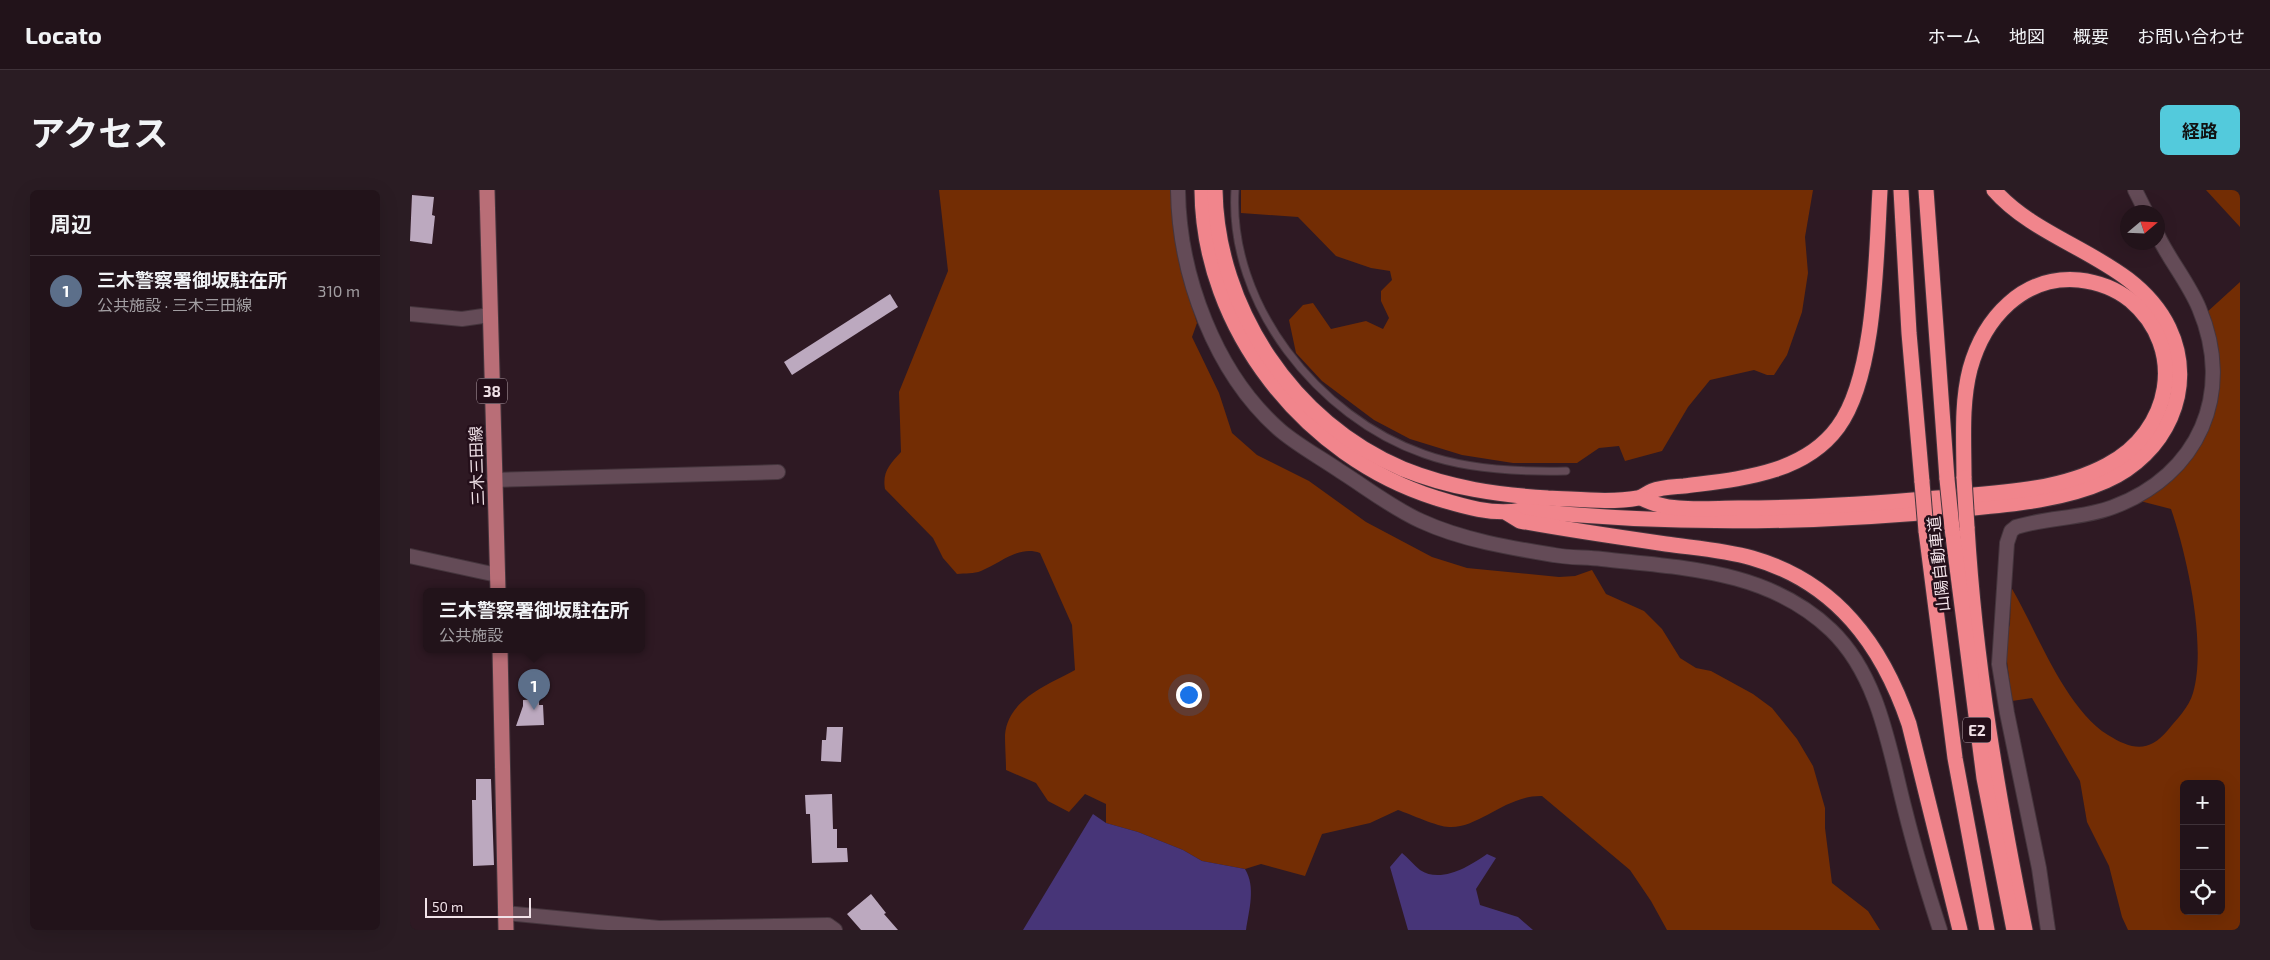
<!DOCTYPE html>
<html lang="ja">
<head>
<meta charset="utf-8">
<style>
	:root { --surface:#22131a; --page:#2a1c23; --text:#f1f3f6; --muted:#a29ea2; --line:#3f3239; --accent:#53cadc }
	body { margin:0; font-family:"Exo 2","Noto Sans JP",sans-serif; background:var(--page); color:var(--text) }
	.controls { position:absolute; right:15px; bottom:15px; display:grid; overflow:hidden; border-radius:8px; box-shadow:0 5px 20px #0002 }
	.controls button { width:45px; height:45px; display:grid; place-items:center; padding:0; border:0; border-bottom:1px solid var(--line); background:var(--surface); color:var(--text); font:25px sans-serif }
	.compass { position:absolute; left:1710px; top:15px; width:45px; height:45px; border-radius:50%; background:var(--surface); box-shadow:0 5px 20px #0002; rotate:71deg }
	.scale { position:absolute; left:15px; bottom:12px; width:106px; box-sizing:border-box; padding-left:5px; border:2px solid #f1e2e8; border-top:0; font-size:14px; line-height:18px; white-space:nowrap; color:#f1e2e8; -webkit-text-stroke:4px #240f1a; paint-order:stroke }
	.you { position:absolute; left:778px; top:504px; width:18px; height:18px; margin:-12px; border:4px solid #fff; border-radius:50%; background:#1a73e8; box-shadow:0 0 0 8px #1a73e833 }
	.badge { display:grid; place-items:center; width:32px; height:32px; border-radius:50%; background:var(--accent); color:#fff; font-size:16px; font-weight:700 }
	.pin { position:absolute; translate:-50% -41px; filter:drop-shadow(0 1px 2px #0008) }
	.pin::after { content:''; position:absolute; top:26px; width:18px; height:15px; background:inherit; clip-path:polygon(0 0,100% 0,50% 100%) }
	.popup { position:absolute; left:13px; top:398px; width:222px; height:65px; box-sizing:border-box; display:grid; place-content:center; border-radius:8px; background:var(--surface); filter:drop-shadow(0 1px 4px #0005); font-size:16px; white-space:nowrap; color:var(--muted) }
	.popup b { font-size:19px; color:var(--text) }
	.popup::after { content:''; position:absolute; left:50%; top:100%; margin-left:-10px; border:10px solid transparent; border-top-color:var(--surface) }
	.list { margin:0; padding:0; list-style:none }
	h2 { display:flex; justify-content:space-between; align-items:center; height:65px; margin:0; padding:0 20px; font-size:21px }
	h2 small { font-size:16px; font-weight:400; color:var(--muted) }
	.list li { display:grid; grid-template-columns:32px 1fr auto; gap:15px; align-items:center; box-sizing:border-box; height:70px; padding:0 20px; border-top:1px solid var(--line) }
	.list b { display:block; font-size:19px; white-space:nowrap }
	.list p { margin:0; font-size:16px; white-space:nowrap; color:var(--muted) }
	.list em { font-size:16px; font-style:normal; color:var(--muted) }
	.icon { flex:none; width:28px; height:28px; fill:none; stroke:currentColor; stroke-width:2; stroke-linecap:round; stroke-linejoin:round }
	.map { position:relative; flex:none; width:1830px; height:740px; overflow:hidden; border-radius:8px }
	header { display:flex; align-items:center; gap:30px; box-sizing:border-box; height:70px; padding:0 25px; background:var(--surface); border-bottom:1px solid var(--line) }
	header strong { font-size:24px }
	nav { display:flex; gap:28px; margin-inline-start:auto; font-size:18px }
	.intro { display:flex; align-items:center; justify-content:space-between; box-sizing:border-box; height:120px; padding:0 30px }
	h1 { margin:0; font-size:35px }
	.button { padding:12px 22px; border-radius:8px; background:var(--accent); color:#111; font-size:18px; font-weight:700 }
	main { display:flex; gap:30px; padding:0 30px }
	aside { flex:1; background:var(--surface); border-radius:8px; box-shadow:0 5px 20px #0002 }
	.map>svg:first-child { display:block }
	.forest { fill:#732d04; fill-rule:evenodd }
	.water { fill:#473578 }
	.building { fill:#bca9bf }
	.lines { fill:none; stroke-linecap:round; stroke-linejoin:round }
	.lane-casing { stroke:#45353d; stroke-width:9 }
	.street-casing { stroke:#45353d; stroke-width:16 }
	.primary-casing { stroke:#45353d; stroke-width:17 }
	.highway-casing { stroke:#45353d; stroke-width:17 }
	.lane { stroke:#644b57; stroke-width:7 }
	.street { stroke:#644b57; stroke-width:14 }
	.primary { stroke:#b96e77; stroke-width:15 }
	.highway { stroke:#f1858c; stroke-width:15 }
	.highway-bridge-casing { stroke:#45353d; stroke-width:17; stroke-linecap:butt }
	.highway-bridge { stroke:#f1858c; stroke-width:15 }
	.labels { text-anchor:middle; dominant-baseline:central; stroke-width:5; stroke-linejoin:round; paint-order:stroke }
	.shield { fill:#240f1a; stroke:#b4a3aa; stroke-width:1 }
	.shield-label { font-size:15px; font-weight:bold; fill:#f1e2e8 }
	.street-label { font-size:16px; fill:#f1e2e8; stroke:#240f1a }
</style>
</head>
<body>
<header>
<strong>Locato</strong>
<nav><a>ホーム</a><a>地図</a><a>概要</a><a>お問い合わせ</a></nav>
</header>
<div class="intro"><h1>アクセス</h1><a class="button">経路</a></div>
<main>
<aside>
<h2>周辺<small></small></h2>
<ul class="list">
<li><span class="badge" style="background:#5c6f8a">1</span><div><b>三木警察署御坂駐在所</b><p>公共施設 · 三木三田線</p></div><em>310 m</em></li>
</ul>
</aside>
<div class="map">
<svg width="1830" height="740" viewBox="0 0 1830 740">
	<rect width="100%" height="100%" fill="#2e1923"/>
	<g class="forest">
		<path d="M 529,0 L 763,0 L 776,97 L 787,133 L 782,147 L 809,203 L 822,243 L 847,265 L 899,291 L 956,332 L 1022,367 L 1057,378 L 1149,387 L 1165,386 L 1182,380 L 1196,404 L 1234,421 L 1252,439 L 1270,468 L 1286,478 L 1301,481 L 1343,504 L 1362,518 L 1387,549 L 1403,576 L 1415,618 L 1415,638 L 1422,693 L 1458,721 L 1470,740 L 1257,740 L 1241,711 L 1220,680 L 1132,606 C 1096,605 1068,639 1039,637 C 1028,637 1000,624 988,620 L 960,633 L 912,644 L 895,686 L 851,674 L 835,679 L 792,671 L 773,660 L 728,642 L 696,633 L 696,614 L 675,604 L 659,622 L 638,611 L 626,593 L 596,580 C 596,569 595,557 595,545 C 598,509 638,495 665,480 L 662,435 L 630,363 C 609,355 591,373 571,381 C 564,384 555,383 547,384 L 533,368 L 523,348 L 475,299 C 472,282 480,274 491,262 L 489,202 L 538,81 Z"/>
		<polygon points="831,0 1403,0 1395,47 1398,83 1392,122 1377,165 1364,185 1357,185 1344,180 1300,190 1278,217 1252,261 1215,271 1209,256 1189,258 1167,273 1103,273 1052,265 1000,249 964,230 912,191 886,163 879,130 893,115 903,113 921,139 956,131 973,139 979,128 971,111 971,101 982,90 980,81 961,78 926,66 888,27 831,23"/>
		<polygon points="1796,0 1830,0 1830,37"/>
		<path d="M 1830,92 L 1830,740 L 1718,740 L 1712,727 L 1699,676 L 1677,632 L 1670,591 L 1622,508 L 1602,511 L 1597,472 L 1596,447 L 1600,434 L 1601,397 C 1627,441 1654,517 1698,545 C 1722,560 1739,563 1758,540 C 1767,529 1779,517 1783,503 C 1797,456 1777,365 1761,319 L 1730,311 L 1754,296 L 1772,280 L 1797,238 L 1796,123 ZM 1774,594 L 1811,594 L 1811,721 L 1774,721 Z"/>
	</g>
	<g class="water">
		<path d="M 683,624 L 696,633 L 728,642 L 773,660 L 792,671 L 835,679 C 846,697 839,720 836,740 L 613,740 Z"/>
		<path d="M 992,663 C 998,668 1004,675 1010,680 C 1031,694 1060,676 1077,664 L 1086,668 L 1066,699 L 1070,715 L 1108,727 L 1123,740 L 998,740 L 980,677 Z"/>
	</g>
	<g class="building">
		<polygon points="2,5 24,7 22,25 25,26 22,54 0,51"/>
		<polygon points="480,104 488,117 382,185 374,172"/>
		<polygon points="129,509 129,515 133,515 134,535 106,536 113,516 113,510"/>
		<polygon points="417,537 433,537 431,572 411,571 412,550 416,550"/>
		<polygon points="66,589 81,589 84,675 63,676 62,610 66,610"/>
		<polygon points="422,604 423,639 427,639 427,658 437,658 438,672 402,673 400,624 396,624 395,605"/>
		<polygon points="461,704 476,723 474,724 488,740 451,740 437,724"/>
	</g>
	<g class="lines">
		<defs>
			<path id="lane" d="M 825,0 C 818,114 908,227 1014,264 C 1058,280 1110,282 1156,281"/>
			<g id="street">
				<path d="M 768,0 C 769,85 805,184 871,241 C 889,256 911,268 930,281 C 957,298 982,318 1011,331 C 1052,350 1101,358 1144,365 C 1160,368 1176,367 1192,369 C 1274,378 1358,380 1421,440 C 1469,486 1479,558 1495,620 C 1505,660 1517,700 1530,740"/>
				<polyline points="1725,0 1736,22"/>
				<polyline points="0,124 52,129 80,125"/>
				<polyline points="84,290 368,282"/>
				<polyline points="0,366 87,385"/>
				<polyline points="96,723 249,738 418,735 425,740"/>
				<path d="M 1638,740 L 1629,678 L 1597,523 L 1589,474 L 1597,353 L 1601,341 L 1606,337 C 1638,327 1671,329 1703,317 C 1789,285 1825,203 1789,118 C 1778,92 1760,71 1748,46"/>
			</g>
			<g id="primary">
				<polyline points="77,0 88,401"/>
				<polyline points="90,459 96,740"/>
			</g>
			<g id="highway">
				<path d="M 792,0 C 793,139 895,267 1026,308 C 1052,316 1084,326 1111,320 C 1255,335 1399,334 1543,320 C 1593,315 1649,312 1696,291 C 1755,265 1788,199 1759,138 C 1725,67 1633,56 1584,0"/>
				<path d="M 805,0 C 807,118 883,233 993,279 C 1040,298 1088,305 1138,308 C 1167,309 1200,313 1228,308 C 1233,307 1237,303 1242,301 C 1252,297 1264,297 1274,296 C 1327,289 1393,285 1428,237 C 1466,186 1466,65 1470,0"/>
				<polyline points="1491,0 1499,143 1512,292"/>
				<polyline points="1516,0 1537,289"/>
				<path d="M 1231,308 C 1259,323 1297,318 1328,318 C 1395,318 1461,314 1527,308 C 1583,303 1647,302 1697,275 C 1761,242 1778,159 1720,110 C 1706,99 1687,92 1669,90 C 1613,85 1574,128 1560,179 C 1551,214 1554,252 1554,288"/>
				<path d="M 1097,323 L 1110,331 C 1159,340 1207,347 1256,354 C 1284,358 1314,360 1342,368 C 1426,392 1472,455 1499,534 L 1550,740"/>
				<path d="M 1557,337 C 1565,473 1588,607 1615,740"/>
				<polyline points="1542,338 1574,588 1604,740"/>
				<polyline points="1516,341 1545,568 1577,740"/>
			</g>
		</defs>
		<use href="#lane" class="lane-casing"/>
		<use href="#street" class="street-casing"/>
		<use href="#primary" class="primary-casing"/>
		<use href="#highway" class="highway-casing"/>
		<use href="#lane" class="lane"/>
		<use href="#street" class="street"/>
		<use href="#primary" class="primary"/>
		<use href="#highway" class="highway"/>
		<defs>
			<g id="highway-bridge">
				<polyline points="1554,288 1557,337"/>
				<polyline points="1537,289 1542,338"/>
				<polyline points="1512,292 1516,341"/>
			</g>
		</defs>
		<use href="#highway-bridge" class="highway-bridge-casing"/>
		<use href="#highway-bridge" class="highway-bridge"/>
	</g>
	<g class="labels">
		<g class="shield">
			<rect x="67" y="188.5" width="30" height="25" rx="4"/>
			<rect x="1553" y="527.5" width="28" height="25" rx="4"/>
		</g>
		<g class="shield-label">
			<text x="82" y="201">38</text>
			<text x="1567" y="540">E2</text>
		</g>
		<g class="street-label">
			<text transform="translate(66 276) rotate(-92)">三木三田線</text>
			<text transform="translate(1528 374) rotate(-96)">山陽自動車道</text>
		</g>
	</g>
</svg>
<div class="controls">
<button>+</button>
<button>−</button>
<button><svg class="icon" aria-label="locate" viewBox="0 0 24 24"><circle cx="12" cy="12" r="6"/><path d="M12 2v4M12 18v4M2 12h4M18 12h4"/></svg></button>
</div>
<svg class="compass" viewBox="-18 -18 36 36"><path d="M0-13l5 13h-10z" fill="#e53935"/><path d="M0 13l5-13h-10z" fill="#a29ea2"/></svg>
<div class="scale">50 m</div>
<div class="you"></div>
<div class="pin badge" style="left:124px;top:520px;background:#5c6f8a">1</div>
<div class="popup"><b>三木警察署御坂駐在所</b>公共施設</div>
</div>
</main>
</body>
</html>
